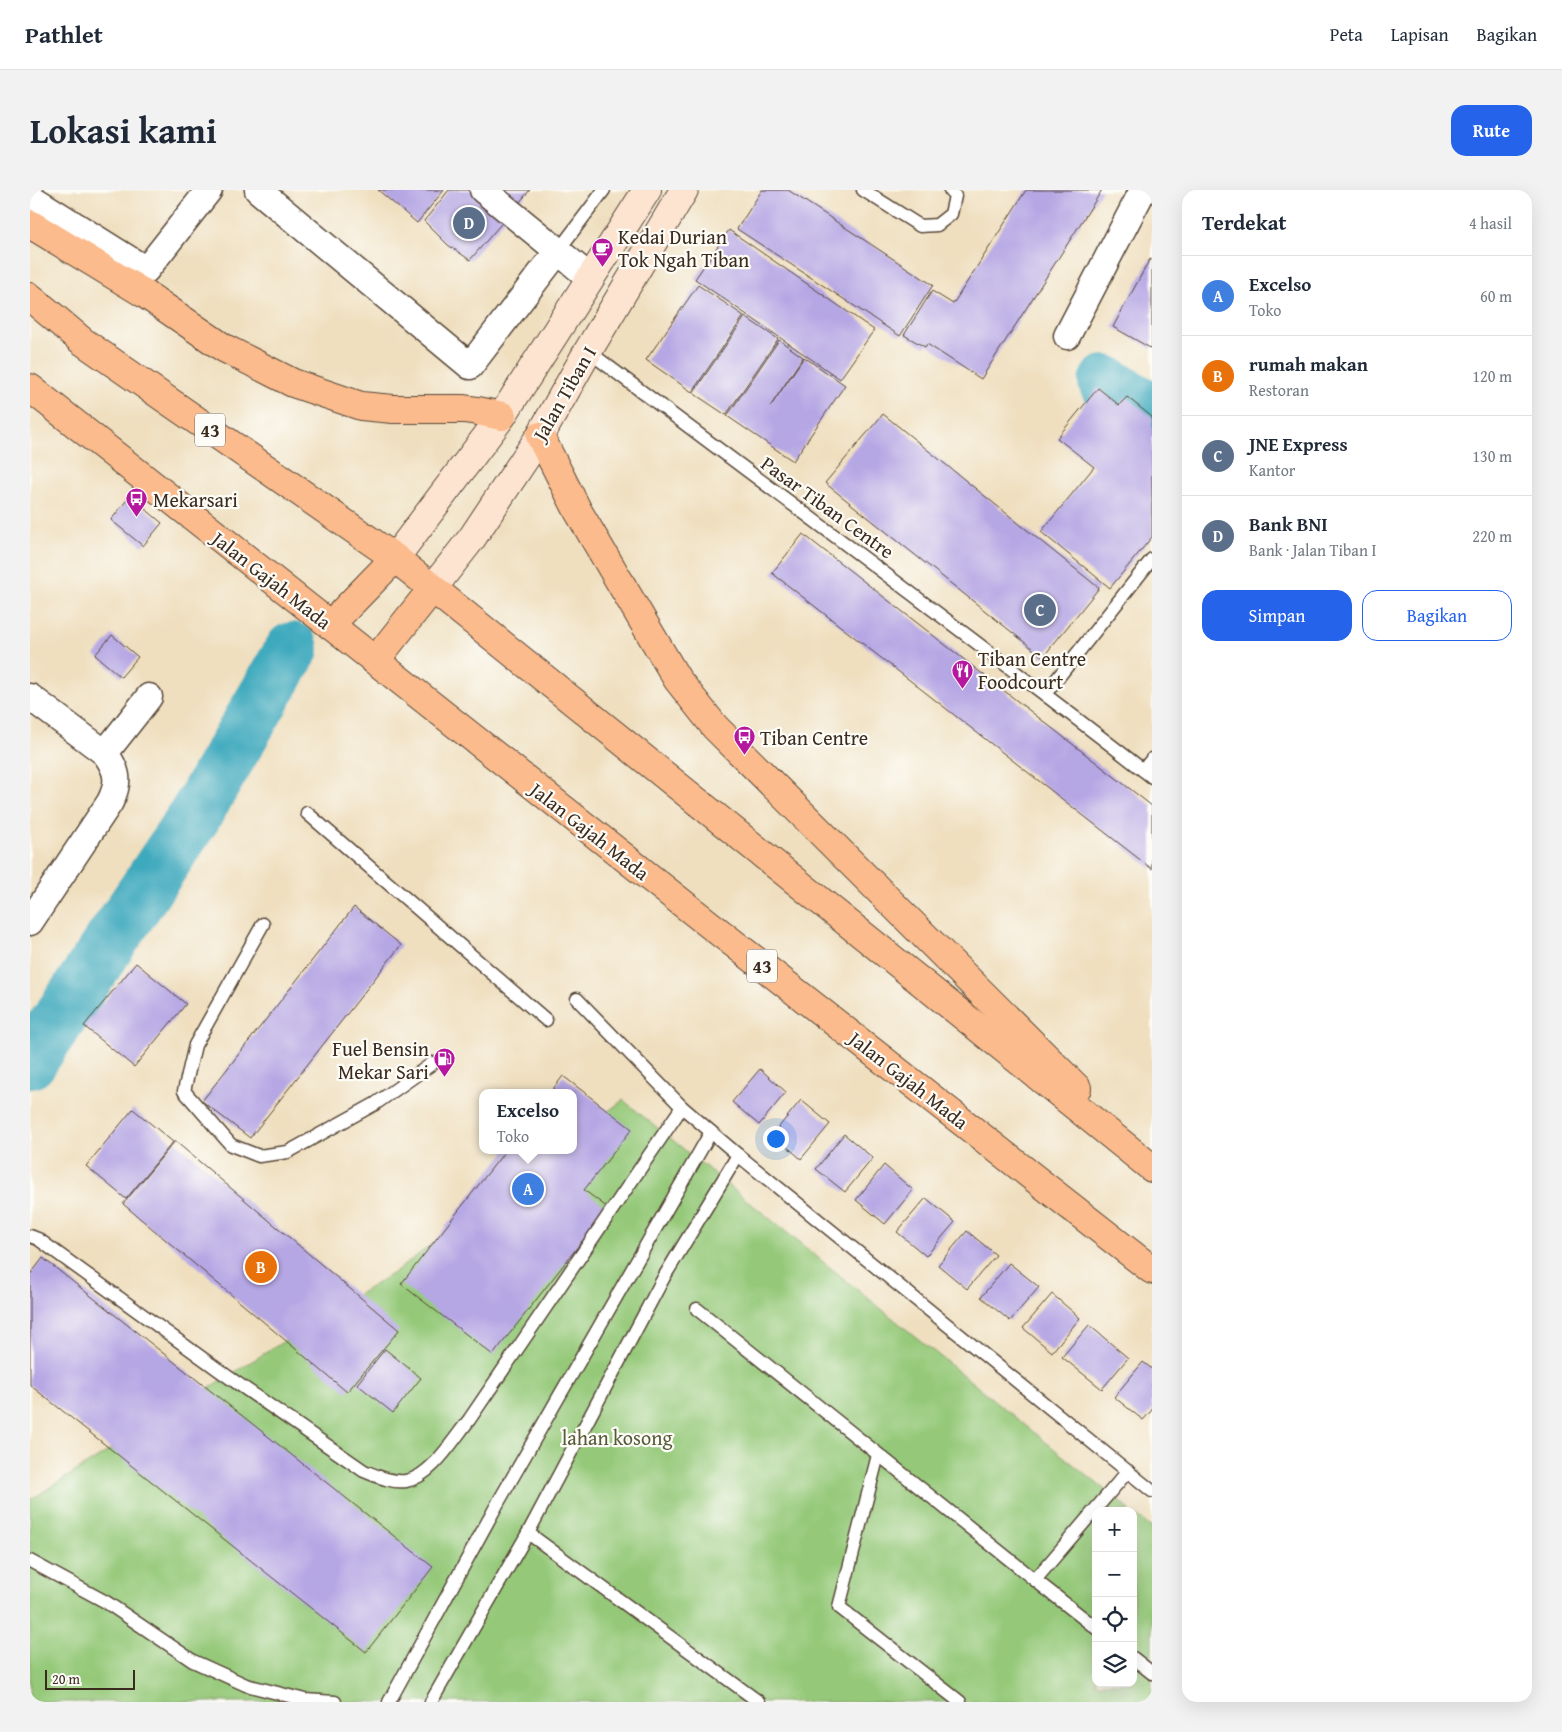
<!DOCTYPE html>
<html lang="id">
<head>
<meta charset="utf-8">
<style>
	:root { --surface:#fff; --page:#f2f2f3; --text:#1f2937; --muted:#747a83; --line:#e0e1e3; --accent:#2563eb }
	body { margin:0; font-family:"Gentium Book Plus",serif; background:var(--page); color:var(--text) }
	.controls { position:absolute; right:15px; bottom:15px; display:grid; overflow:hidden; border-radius:10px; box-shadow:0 5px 20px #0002 }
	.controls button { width:45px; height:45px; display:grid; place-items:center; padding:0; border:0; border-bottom:1px solid var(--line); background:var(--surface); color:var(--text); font:25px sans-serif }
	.scale { position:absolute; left:15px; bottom:12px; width:90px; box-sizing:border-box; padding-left:5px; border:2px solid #3b2a1e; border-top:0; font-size:14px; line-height:18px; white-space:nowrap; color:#3b2a1e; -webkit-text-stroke:4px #fdfcf7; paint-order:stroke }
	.you { position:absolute; left:745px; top:948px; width:18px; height:18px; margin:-12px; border:4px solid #fff; border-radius:50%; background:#1a73e8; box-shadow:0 0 0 8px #1a73e833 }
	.badge { display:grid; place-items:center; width:32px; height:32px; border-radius:50%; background:var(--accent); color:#fff; font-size:16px; font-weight:700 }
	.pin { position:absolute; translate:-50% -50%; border:2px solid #fff; box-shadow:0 1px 5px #0006 }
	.popup { position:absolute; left:449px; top:899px; width:98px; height:65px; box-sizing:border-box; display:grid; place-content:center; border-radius:10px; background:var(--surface); filter:drop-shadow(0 1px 4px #0005); font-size:16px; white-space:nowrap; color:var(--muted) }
	.popup b { font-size:19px; color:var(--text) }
	.popup::after { content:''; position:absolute; left:50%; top:100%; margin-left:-10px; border:10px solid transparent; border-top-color:var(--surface) }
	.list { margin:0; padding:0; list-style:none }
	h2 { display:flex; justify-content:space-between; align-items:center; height:65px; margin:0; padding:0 20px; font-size:21px }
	h2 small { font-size:16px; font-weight:400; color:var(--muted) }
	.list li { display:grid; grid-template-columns:32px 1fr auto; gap:15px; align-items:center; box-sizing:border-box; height:80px; padding:0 20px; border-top:1px solid var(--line) }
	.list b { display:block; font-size:19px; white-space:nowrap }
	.list p { margin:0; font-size:16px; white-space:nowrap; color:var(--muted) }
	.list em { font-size:16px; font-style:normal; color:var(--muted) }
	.actions { display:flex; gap:10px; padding:15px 20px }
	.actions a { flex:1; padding:11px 0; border:1px solid var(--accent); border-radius:15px; text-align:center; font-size:18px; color:var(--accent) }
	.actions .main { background:var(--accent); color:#fff }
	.icon { flex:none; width:28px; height:28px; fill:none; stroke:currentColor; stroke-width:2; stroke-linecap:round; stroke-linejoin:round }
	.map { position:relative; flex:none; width:1122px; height:1512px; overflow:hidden; border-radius:15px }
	header { display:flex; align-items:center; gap:30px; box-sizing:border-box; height:70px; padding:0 25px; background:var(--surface); border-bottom:1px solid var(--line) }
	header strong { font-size:24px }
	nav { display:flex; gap:28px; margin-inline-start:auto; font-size:18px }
	.intro { display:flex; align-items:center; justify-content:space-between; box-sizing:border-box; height:120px; padding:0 30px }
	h1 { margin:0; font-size:35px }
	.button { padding:12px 22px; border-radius:15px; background:var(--accent); color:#fff; font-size:18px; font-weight:700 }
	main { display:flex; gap:30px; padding:0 30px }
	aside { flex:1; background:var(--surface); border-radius:15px; box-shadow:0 5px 20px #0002 }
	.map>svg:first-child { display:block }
	.green { fill:#95c979; stroke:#687a4c }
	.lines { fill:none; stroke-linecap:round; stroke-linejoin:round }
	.river { stroke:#3ea9bd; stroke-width:54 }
	.building { fill:#b5a6e4 }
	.lane-casing { stroke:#564536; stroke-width:15 }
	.street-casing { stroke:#564536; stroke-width:29 }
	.secondary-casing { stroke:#564536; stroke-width:30 }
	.highway-casing { stroke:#564536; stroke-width:30 }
	.lane { stroke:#fff; stroke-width:12 }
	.street { stroke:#fff; stroke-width:26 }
	.secondary { stroke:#fde4d1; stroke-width:28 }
	.highway { stroke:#fbbb8c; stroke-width:28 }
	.labels { text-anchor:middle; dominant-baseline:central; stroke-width:4.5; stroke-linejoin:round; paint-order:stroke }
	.shield { fill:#fdfcf7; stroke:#75695f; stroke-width:1 }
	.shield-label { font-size:19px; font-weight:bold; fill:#3b2a1e }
	.poi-label { font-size:20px; fill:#3b2a1e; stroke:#fdfcf7; text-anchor:start }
	.street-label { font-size:20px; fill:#3b2a1e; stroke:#fdfcf7 }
	.park-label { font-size:20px; fill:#565a39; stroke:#fdfcf7 }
</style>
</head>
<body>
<header>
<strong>Pathlet</strong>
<nav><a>Peta</a><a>Lapisan</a><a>Bagikan</a></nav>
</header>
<div class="intro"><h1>Lokasi kami</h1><a class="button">Rute</a></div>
<main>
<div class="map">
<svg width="1122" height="1512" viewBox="0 0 1122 1512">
	<rect width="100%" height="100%" fill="#fdfcf7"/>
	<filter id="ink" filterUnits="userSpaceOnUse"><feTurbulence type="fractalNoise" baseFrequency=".02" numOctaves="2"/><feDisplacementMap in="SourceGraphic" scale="10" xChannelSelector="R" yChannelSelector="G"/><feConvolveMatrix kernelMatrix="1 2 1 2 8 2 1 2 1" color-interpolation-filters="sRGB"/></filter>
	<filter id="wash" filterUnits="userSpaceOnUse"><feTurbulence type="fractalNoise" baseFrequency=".0096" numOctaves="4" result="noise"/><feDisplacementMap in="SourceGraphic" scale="20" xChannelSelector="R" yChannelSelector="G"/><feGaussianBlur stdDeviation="1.12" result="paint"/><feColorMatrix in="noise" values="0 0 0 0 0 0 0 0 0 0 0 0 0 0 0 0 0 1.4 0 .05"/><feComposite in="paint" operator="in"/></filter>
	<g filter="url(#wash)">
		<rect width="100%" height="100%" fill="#efdfbf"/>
		<polygon class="green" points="593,910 1101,1321 1066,1321 1066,1493 1103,1493 1103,1323 1122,1338 1122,1512 0,1512 0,1310 368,1080 526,960 543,960 543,948"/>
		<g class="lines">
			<g class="river">
				<polyline points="1075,192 1122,220"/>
				<polyline points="0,872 164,627 262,459"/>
			</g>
		</g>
		<g id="blocks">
			<g class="building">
				<polygon points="348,0 414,0 387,33"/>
				<polygon points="419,0 500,0 440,70 418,55 394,31"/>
				<polygon points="732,0 758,0 903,95 870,146 707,39"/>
				<polygon points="996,0 1072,0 951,189 897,154 895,157 874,145 902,101 923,114"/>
				<polygon points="699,40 844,140 810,189 665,89"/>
				<polygon points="1120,69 1122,70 1122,159 1083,137"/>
				<polygon points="668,95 714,126 662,202 616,170"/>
				<polygon points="715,127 748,149 696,225 663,203"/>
				<polygon points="749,150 773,167 740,217 774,167 815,195 763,271 697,226"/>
				<polygon points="1068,198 1089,215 1097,207 1122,227 1122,347 1080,398 1011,342 1064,277 1027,248"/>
				<polygon points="853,224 1069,398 1013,467 795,293"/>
				<polygon points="100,306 132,333 113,356 81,330"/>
				<polygon points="773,344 1122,616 1122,679 742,383"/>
				<polygon points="82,445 108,467 91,487 65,465"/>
				<polygon points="324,717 371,755 220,948 172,911"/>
				<polygon points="106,773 156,814 104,877 54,836"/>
				<polygon points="730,879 756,902 729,935 702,912"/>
				<polygon points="533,886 602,939 554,1000 578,1018 463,1165 371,1094 476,960 543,960 543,903 520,903"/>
				<polygon points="771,910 800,934 771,969 743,944"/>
				<polygon points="103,919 143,952 96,1009 56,976"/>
				<polygon points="814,944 843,968 815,1002 786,979"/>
				<polygon points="145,951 369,1140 317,1202 93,1014"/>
				<polygon points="854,975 883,1000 855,1034 826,1010"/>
				<polygon points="896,1008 925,1032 896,1066 867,1042"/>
				<polygon points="937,1041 966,1065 937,1099 908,1075"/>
				<polygon points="13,1068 403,1377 336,1462 0,1195 0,1085"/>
				<polygon points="979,1073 1009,1097 980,1131 951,1107"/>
				<polygon points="1022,1104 1050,1128 1022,1162 993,1138"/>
				<polygon points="1059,1135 1098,1168 1072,1199 1032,1167"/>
				<polygon points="355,1159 391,1188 363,1223 327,1194"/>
				<polygon points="1113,1172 1122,1179 1122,1220 1113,1230 1084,1207"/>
			</g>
		</g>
	</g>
	<g filter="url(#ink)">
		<use href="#blocks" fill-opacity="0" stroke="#564536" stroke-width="1"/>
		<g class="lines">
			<defs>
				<g id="lane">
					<polyline points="833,0 890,36 907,35 921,24 925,6 920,0"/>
					<polyline points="528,61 574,0"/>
					<path d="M 558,161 C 746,303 936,442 1122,587"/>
					<polyline points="1015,504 1122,369"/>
					<polyline points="1113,580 1122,569"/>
					<polyline points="277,623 516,830"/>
					<polyline points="233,734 165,855 154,901 201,955 229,966 258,962 345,914 403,873"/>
					<polyline points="547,809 652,917 708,965 1122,1301"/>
					<path d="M 0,1046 L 8,1049 L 197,1186 L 334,1281 C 347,1286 362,1293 376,1291 C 401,1287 423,1250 439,1230 L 652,917"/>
					<polyline points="667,1119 1005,1390 1098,1281"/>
					<polyline points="848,1265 809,1417 930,1512"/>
					<polyline points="498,1343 729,1512"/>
					<polyline points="0,1371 76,1412 163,1471 216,1495 275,1510 305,1512"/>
					<polyline points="1005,1390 1066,1438"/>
					<polyline points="1103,1468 1122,1483"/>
					<polyline points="359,1512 469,1311 681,942"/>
					<polyline points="401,1512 498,1343 634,1087 708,965"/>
				</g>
				<g id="street">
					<polyline points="228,0 440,176 528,61 560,88"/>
					<polyline points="453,0 528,61"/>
					<polyline points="0,7 116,80 179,0"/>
					<polyline points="1037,146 1113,0"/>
					<polyline points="0,507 75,563"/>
					<path d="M 0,732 L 80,612 C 90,592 88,581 75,563 L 119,507"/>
				</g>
				<g id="secondary">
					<polyline points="365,368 472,226 617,0"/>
					<polyline points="402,399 442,348 510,246 558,161 654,0"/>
				</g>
				<g id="highway">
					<polyline points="0,34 115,104 194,158 263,193 331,216 363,219 434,219 448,221 472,226"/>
					<polyline points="0,107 52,151 365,368 1122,978"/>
					<polyline points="0,198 675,731 1122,1080"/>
					<polyline points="510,246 548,321 647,489 685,537 1047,898"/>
					<polyline points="300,435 365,368"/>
					<polyline points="345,471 402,399"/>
				</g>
			</defs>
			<use href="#lane" class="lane-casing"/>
			<use href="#street" class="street-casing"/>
			<use href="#secondary" class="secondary-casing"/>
			<use href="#highway" class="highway-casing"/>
			<use href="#lane" class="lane"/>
			<use href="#street" class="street"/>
			<use href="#secondary" class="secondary"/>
			<use href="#highway" class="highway"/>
		</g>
	</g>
	<defs>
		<symbol id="cafe-pin" viewBox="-11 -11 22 30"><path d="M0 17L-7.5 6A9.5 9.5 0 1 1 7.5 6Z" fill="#b5179e" stroke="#fdfcf7"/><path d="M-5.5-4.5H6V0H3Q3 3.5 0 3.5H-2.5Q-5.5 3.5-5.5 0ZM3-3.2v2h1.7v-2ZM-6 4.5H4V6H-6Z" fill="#fff"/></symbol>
		<symbol id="bus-pin" viewBox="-11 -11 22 30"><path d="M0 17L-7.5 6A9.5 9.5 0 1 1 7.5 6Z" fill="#b5179e" stroke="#fdfcf7"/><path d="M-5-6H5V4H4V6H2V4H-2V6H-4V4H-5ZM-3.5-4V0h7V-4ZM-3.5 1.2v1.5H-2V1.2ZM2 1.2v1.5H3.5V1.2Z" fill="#fff"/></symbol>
		<symbol id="restaurant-pin" viewBox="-11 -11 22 30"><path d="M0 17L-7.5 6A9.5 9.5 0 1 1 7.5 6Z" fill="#b5179e" stroke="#fdfcf7"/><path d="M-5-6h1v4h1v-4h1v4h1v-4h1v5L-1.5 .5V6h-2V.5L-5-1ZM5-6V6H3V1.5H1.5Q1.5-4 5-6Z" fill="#fff"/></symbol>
		<symbol id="fuel-pin" viewBox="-11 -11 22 30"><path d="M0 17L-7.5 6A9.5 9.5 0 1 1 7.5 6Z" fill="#b5179e" stroke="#fdfcf7"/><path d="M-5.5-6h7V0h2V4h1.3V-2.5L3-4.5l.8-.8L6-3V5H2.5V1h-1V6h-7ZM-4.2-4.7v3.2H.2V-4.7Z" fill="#fff"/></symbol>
	</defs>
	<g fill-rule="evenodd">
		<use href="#cafe-pin" x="560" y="46" width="25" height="34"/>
		<use href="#bus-pin" x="94" y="296" width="25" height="34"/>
		<use href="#restaurant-pin" x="920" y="468" width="25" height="34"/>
		<use href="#bus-pin" x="702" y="534" width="25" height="34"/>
		<use href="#fuel-pin" x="402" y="856" width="25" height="34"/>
	</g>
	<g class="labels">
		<g class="shield">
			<rect x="165" y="223.5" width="30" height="33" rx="4"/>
			<rect x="717" y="759.5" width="30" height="33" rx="4"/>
		</g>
		<g class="shield-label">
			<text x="180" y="240">43</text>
			<text x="732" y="776">43</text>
		</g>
		<g class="poi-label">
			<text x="588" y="46">Kedai Durian<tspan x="588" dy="23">Tok Ngah Tiban</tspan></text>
			<text x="123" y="309">Mekarsari</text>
			<text x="948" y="468">Tiban Centre<tspan x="948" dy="23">Foodcourt</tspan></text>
			<text x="730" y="547">Tiban Centre</text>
			<text x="399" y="858" text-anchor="end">Fuel Bensin<tspan x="399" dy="23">Mekar Sari</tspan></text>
		</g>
		<g class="street-label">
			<text transform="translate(534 203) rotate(-60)">Jalan Tiban I</text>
			<text transform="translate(798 317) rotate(36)">Pasar Tiban Centre</text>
			<text transform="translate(242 390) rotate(38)">Jalan Gajah Mada</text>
			<text transform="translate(560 641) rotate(38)">Jalan Gajah Mada</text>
			<text transform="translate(879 890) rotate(38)">Jalan Gajah Mada</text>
		</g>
		<g class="park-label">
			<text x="587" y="1247">lahan kosong</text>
		</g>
	</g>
</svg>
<div class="controls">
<button>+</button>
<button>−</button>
<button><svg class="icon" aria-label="locate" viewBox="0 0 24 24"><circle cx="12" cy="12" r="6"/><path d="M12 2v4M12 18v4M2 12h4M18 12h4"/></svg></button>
<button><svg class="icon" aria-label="layers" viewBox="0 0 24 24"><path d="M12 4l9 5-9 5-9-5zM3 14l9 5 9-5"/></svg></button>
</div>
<div class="scale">20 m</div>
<div class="you"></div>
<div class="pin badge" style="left:498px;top:999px;background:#3f7fe0">A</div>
<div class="popup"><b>Excelso</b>Toko</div>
<div class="pin badge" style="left:231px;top:1077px;background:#e8710a">B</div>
<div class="pin badge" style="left:1010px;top:420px;background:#5c6f8a">C</div>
<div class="pin badge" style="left:439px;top:33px;background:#5c6f8a">D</div>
</div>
<aside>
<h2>Terdekat<small>4 hasil</small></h2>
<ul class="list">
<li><span class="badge" style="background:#3f7fe0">A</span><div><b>Excelso</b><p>Toko</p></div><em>60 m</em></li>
<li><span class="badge" style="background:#e8710a">B</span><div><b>rumah makan</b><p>Restoran</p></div><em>120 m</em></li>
<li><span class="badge" style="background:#5c6f8a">C</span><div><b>JNE Express</b><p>Kantor</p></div><em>130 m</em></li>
<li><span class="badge" style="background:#5c6f8a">D</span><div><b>Bank BNI</b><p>Bank · Jalan Tiban I</p></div><em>220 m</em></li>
</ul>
<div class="actions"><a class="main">Simpan</a><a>Bagikan</a></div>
</aside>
</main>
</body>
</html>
